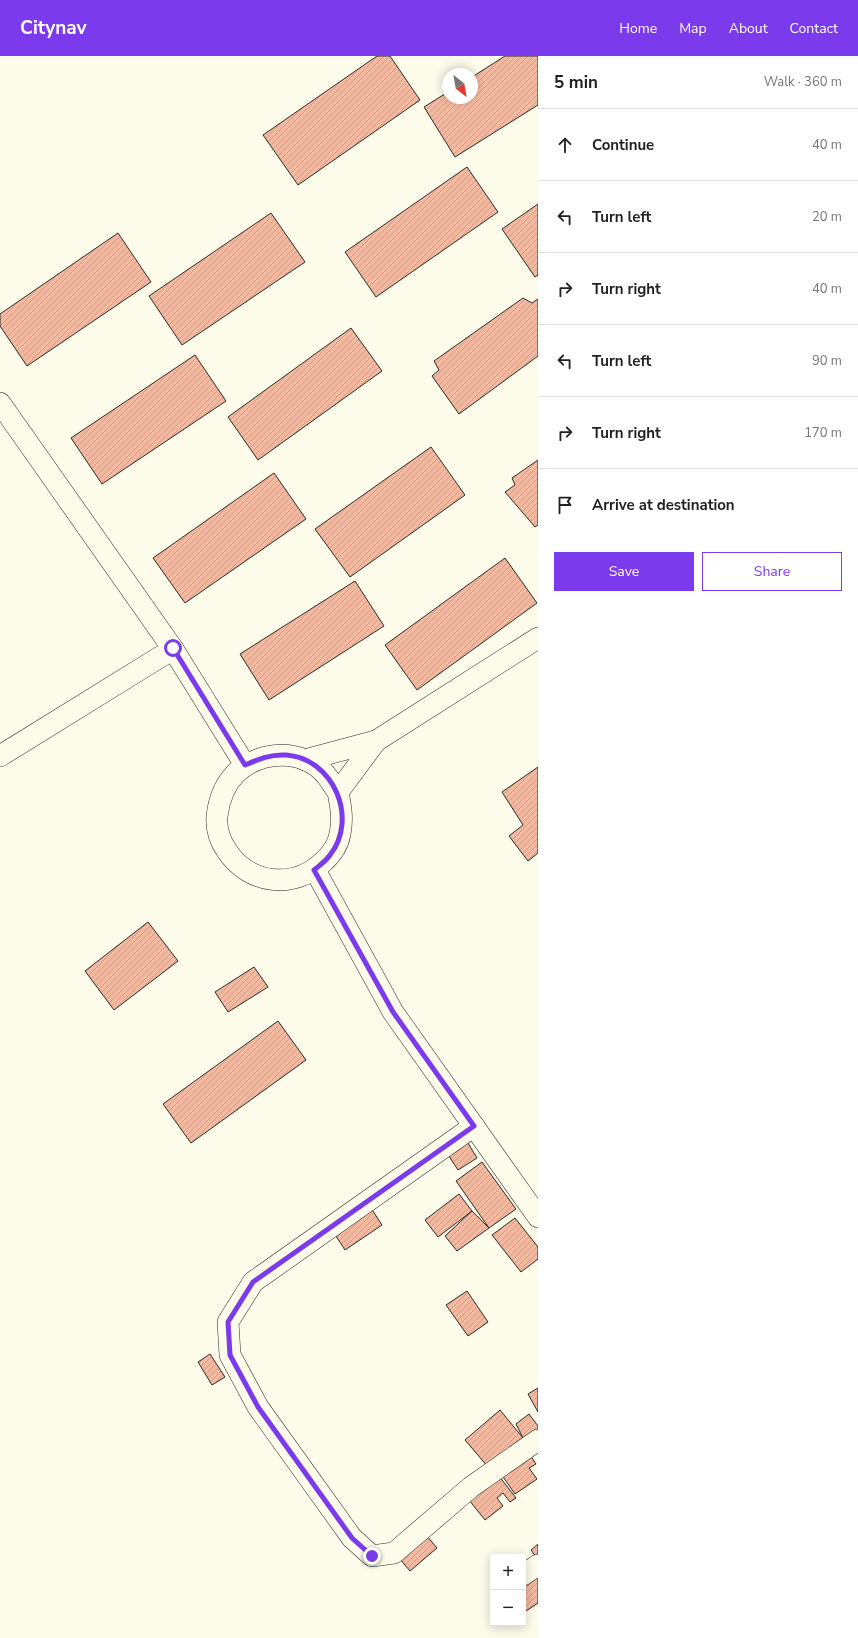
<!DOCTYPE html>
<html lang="en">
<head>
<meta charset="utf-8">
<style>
	:root { --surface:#fff; --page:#f6f6f6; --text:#222; --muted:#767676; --line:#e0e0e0; --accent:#7c3aed }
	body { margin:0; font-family:"Nunito Sans",sans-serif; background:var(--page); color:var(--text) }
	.controls { position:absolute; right:12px; bottom:12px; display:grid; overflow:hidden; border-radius:0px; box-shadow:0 2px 10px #0003 }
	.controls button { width:36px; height:36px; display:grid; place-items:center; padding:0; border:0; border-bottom:1px solid var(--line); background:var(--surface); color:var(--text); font:20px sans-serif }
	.compass { position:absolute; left:442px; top:12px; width:36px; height:36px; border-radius:50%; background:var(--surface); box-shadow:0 2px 10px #0003; rotate:149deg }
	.stop { position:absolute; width:12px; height:12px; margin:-9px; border:3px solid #7c3aed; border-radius:50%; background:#fff }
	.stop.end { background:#7c3aed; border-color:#fff; box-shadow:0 1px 4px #0008 }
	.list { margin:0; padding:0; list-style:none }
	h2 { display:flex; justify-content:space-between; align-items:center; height:52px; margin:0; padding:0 16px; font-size:17px }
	h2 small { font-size:13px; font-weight:400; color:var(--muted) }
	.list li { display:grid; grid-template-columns:26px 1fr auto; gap:12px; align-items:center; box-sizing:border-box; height:72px; padding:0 16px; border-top:1px solid var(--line) }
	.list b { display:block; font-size:15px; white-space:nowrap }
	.list em { font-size:13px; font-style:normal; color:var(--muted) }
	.actions { display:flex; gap:8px; padding:12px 16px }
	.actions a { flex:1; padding:9px 0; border:1px solid var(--accent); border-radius:0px; text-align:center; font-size:14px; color:var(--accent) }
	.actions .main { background:var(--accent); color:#fff }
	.icon { flex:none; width:22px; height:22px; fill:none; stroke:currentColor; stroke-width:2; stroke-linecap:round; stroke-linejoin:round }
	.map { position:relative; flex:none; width:538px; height:1582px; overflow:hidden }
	header { display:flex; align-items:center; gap:24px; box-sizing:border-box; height:56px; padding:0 20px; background:var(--accent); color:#fff }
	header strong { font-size:19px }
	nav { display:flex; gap:22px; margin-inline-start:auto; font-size:14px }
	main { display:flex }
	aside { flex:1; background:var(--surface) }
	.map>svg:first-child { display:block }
	.building { fill:url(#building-hatch); stroke:#2b2b2b }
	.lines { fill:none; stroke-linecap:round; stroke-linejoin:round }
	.street-casing { stroke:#2b2b2b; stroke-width:22 }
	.street { stroke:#fdfbea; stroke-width:21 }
	.route { stroke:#7c3aed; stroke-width:5 }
</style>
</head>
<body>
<header>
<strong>Citynav</strong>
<nav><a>Home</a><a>Map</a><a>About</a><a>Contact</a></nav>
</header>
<main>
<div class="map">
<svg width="538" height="1582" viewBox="0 0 538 1582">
	<defs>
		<pattern id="building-hatch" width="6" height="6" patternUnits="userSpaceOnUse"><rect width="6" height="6" fill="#f2b8a0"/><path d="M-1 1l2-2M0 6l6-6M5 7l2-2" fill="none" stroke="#d09e8a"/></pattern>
	</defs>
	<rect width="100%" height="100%" fill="#fdfbea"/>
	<g class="building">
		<polygon points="377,0 390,0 420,44 298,129 263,79"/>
		<polygon points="505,0 538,0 538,49 455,101 424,51 448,36 448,42 472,42 472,21"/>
		<polygon points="467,111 498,156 376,241 345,196"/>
		<polygon points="538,148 538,219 535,221 502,173"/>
		<polygon points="271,157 305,206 182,289 149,240"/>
		<polygon points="118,177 151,226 27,310 0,270 0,258"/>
		<polygon points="523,242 532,247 538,243 538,300 459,358 432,320 439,314 434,305"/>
		<polygon points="351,272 382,315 258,404 228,361"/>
		<polygon points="195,299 226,345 102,428 71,382"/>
		<polygon points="431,391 465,439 350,521 315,473"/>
		<polygon points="538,404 538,469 535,471 505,436 515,429 512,422"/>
		<polygon points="274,417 306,463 185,547 153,502"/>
		<polygon points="505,502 537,547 417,634 385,589"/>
		<polygon points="355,525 384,570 269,644 240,598"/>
		<polygon points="538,711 538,797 528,805 509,780 523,769 502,736"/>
		<polygon points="148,866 178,905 114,954 85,915"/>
		<polygon points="254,911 268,931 228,956 215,936"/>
		<polygon points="278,965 306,1004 191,1087 163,1048"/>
		<polygon points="463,1079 477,1102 458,1114 443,1091"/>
		<polygon points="482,1106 516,1153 489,1172 456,1125"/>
		<polygon points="459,1138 472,1155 438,1181 425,1164"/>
		<polygon points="367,1146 382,1169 345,1194 330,1171"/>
		<polygon points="472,1155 489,1172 457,1195 445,1180"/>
		<polygon points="515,1162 538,1191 538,1203 521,1216 492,1179"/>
		<polygon points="467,1235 488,1266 468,1280 446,1249"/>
		<polygon points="210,1298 225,1321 212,1329 198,1306"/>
		<polygon points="538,1332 538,1356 528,1338"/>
		<polygon points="500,1354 523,1382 488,1411 465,1384"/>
		<polygon points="529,1358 538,1370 538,1373 523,1382 516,1368"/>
		<polygon points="530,1399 536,1408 529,1412 537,1423 515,1438 501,1418"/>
		<polygon points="499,1420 516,1442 510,1446 503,1437 497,1442 503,1450 485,1464 469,1444"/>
		<polygon points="426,1479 437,1492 410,1515 399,1502"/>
		<polygon points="538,1488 538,1504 531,1494"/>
		<polygon points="538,1519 538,1547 526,1555 523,1551 523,1529"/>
	</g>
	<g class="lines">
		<defs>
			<g id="street">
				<polyline points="0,347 173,593 245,709"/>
				<polyline points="0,700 173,593"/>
				<polyline points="305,704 376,685 538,582"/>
				<path d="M 338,736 C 334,731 330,724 326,719 C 303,692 261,694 236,717 C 224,729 219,743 217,760 C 216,772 220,785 227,795 C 249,828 293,834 323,806 C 331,799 338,789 340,778 C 343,763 341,751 338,736 L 376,685"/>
				<polyline points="315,814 393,956 538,1161"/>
				<polyline points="474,1070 253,1226 228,1266 230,1299 258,1351 352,1482 372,1500 394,1497 471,1431 538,1384"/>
				<polyline points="523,1519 538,1509"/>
			</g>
		</defs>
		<use href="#street" class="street-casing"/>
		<use href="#street" class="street"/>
	</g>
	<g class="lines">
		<path class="route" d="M 173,592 L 245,709 C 259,703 271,698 286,699 C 333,702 359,762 330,799 C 326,805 320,809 314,814 L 393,956 L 474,1070 L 253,1226 L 228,1266 L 230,1299 L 258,1351 L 352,1482 L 372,1500"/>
	</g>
</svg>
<div class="controls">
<button>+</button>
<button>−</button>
</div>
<svg class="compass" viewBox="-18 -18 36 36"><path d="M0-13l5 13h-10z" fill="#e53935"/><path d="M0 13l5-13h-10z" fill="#767676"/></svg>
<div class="stop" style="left:173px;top:592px"></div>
<div class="stop end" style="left:372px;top:1500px"></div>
</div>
<aside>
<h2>5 min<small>Walk · 360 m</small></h2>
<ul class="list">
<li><svg class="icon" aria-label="ahead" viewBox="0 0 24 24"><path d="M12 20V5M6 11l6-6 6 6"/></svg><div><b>Continue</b></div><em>40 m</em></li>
<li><svg class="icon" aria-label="left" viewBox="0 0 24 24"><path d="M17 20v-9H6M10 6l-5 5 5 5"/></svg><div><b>Turn left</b></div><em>20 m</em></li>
<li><svg class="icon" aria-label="right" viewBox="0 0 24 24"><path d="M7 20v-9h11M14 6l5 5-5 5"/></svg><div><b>Turn right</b></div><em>40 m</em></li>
<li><svg class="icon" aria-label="left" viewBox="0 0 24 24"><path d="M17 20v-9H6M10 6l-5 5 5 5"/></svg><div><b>Turn left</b></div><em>90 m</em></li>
<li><svg class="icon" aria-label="right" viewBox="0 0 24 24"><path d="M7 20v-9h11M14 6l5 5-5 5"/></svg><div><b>Turn right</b></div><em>170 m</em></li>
<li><svg class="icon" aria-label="arrive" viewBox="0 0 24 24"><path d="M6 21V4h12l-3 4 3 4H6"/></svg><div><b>Arrive at destination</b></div></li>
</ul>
<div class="actions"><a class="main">Save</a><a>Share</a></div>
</aside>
</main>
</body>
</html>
